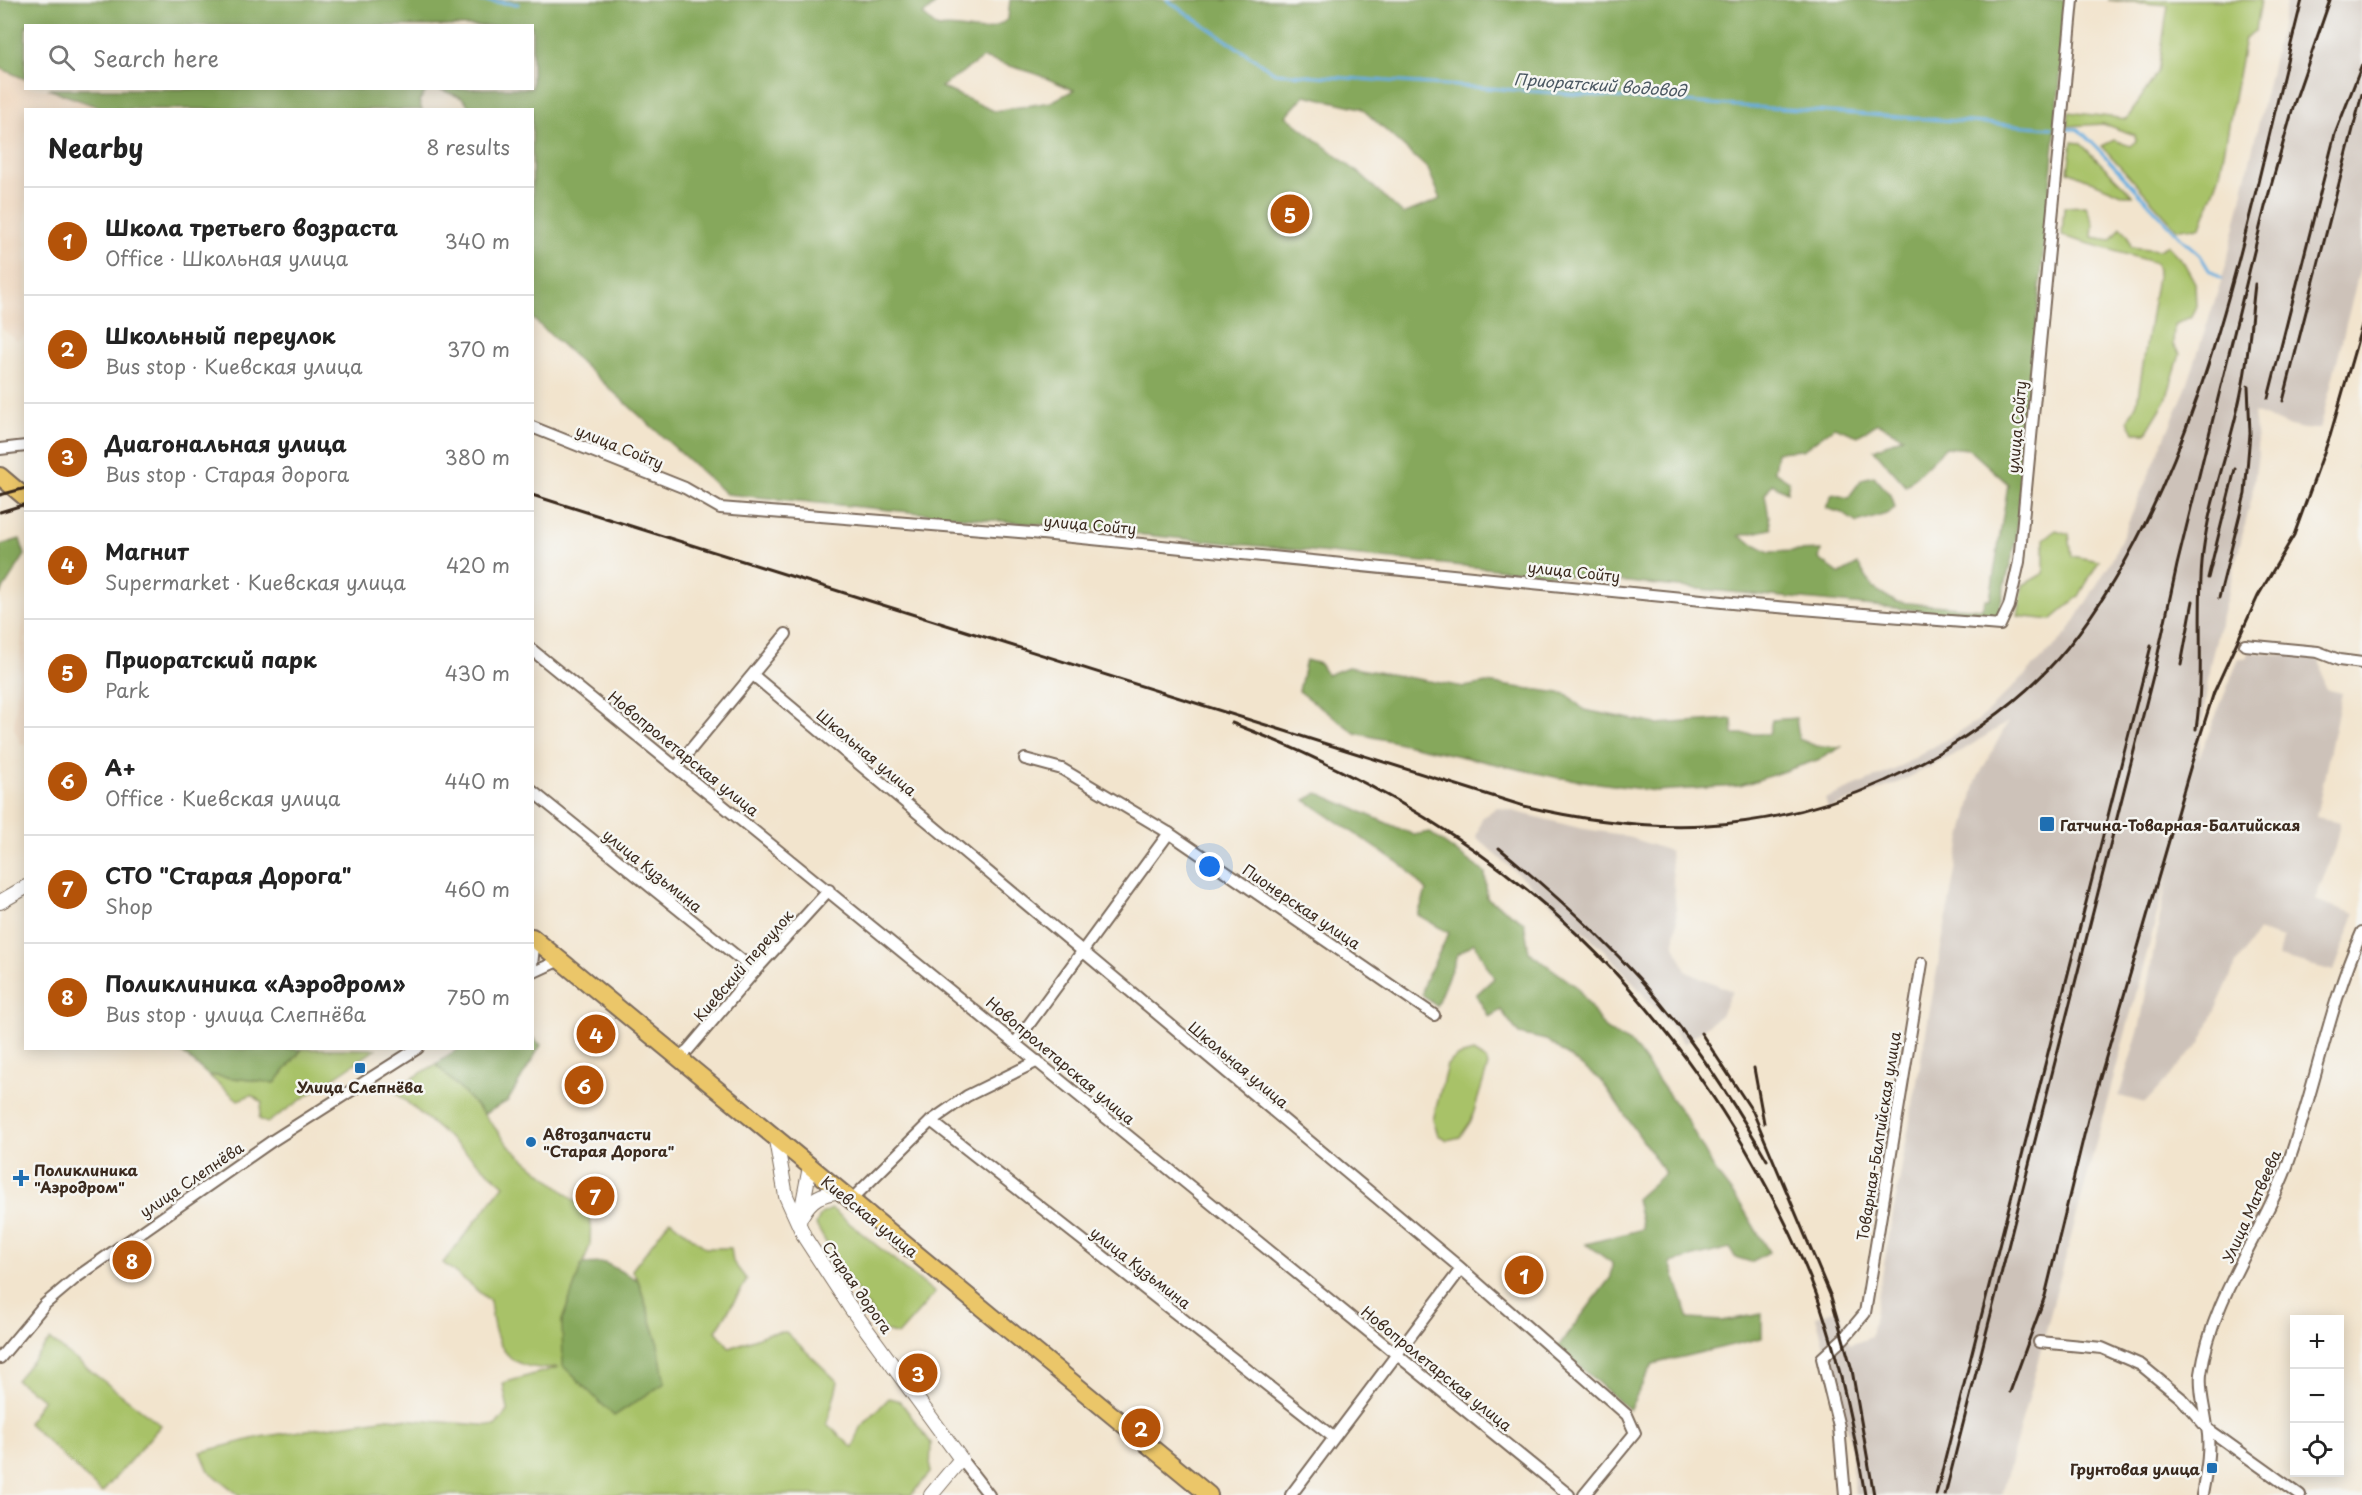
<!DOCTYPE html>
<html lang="en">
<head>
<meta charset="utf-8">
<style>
	:root { --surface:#fff; --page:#f2f2f2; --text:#222; --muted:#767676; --line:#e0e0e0; --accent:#b45309 }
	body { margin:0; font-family:"Playpen Sans",sans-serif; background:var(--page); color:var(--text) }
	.controls { position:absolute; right:18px; bottom:18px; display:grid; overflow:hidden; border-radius:0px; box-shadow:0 3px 15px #0003 }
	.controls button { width:54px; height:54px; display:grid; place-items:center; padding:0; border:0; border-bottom:2px solid var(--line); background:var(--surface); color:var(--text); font:30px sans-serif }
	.you { position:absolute; left:1210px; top:867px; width:21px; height:21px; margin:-15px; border:4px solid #fff; border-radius:50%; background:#1a73e8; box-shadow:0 0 0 9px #1a73e833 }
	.badge { display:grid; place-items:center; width:39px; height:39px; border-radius:50%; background:var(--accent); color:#fff; font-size:20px; font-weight:700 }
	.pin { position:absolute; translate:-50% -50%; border:3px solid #fff; box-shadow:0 2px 6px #0006 }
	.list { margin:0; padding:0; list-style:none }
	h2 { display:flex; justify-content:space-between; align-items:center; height:78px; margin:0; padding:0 24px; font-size:26px }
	h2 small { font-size:20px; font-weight:400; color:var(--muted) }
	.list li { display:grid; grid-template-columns:39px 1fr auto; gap:18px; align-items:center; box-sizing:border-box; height:108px; padding:0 24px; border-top:2px solid var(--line) }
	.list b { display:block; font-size:22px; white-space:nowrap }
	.list p { margin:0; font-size:20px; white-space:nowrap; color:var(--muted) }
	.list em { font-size:20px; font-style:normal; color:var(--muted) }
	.icon { flex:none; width:33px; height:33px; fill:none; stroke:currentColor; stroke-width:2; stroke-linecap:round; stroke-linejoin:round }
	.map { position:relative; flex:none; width:2362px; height:1495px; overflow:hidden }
	.search { position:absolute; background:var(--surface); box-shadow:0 3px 15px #0003; left:24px; top:24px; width:510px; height:66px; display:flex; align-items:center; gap:15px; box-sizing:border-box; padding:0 21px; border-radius:0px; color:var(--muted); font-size:22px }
	.panel { position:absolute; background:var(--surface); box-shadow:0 3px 15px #0003; left:24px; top:108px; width:510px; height:942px; border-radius:0px }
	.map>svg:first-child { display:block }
	.built { fill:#efd6bc }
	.industrial { fill:#cdc2b9 }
	.green { fill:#a8c268; stroke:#727643; stroke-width:1.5 }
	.forest { fill:#86a85c; stroke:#60693d; stroke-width:1.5; fill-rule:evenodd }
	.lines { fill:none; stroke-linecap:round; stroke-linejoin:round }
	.stream { stroke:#69aedf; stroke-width:3 }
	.minor-casing { stroke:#7b6b5b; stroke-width:14 }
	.tertiary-casing { stroke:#7b6b5b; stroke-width:16 }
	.primary-casing { stroke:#7b6b5b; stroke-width:20 }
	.minor { stroke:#fff; stroke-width:10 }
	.tertiary { stroke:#fff; stroke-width:14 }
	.primary { stroke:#ebc669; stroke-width:16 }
	.rail { stroke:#3b2a1e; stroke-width:3 }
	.poi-dot { fill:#1f6fb2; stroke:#f6f6f2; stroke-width:2 }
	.labels { text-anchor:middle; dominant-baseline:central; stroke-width:5; stroke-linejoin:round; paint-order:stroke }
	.street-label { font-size:15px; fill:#3b2a1e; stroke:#f6f6f2 }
	.poi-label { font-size:15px; font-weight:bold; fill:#3b2a1e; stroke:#f6f6f2; text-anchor:start }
	.water-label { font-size:16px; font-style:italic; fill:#4b5862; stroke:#f6f6f2 }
</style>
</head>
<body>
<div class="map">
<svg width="2362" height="1495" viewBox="0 0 2362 1495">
	<rect width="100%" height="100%" fill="#f6f6f2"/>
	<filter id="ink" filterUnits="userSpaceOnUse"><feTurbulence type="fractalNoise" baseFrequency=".0167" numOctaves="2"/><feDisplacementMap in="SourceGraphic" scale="12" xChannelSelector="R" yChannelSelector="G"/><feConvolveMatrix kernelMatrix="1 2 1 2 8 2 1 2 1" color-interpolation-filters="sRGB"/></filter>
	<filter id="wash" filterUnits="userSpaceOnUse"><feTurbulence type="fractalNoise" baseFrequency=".008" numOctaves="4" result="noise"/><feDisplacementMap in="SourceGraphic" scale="24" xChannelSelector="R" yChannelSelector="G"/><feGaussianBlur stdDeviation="1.35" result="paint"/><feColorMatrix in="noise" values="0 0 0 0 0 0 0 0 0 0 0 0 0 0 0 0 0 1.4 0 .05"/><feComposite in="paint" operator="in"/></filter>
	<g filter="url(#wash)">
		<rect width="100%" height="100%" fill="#f2e4cd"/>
		<g class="built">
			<polygon points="0,68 25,79 26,88 48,89 104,109 26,110 26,335 17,341 0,327"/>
			<polygon points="25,602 25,745 21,744 14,728"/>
		</g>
		<g class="industrial">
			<polygon points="2287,0 2362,0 2362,260 2320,429 2303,429 2286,425 2254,412 2258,454 2252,497 2210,664 2198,760 2239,658 2247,659 2249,652 2319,657 2325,689 2342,693 2316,817 2340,822 2335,847 2315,900 2355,914 2334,971 2279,957 2283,938 2258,931 2236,964 2201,1042 2145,1103 2119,1096 2140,1025 2168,874 2002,1495 1855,1495 1849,1436 1816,1317 1839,1309 1850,1345 1871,1337 1958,854 1976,781 2008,722 1960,752 1897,783 1828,809 1825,799 1896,769 1979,720 2067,634 2113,558 2187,386 2225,269"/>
			<polygon points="1497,807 1579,828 1622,835 1670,851 1677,919 1674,945 1687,972 1732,991 1721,1015 1684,1044 1671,1026 1605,951 1476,837 1482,818"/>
		</g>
		<g class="green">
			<polygon points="2108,0 2261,0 2256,30 2245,38 2220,174 2201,227 2177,229 2102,146 2114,140 2130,146 2136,141 2135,135 2103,124 2068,126 2069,112 2127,119 2158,72 2168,5"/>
			<polygon points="2072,142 2080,143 2133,195 2124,195 2068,171"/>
			<polygon points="2086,206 2093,224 2092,237 2111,240 2121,227 2128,235 2131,247 2159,250 2167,245 2184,263 2195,283 2196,308 2192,316 2174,325 2173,345 2180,354 2166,400 2146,433 2134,433 2128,420 2137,403 2158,270 2156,263 2062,236 2064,207"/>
			<polygon points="2056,530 2069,534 2072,556 2099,561 2079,596 2051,620 2018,616 2023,585 2044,573 2044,539"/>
			<polygon points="302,1049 376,1049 267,1123 259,1119 262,1102 251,1095 238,1100 208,1075 275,1083"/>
			<polygon points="1473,1052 1486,1060 1488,1066 1471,1121 1460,1137 1447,1140 1438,1135 1433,1120 1447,1065 1456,1057"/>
			<path d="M 436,1064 L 484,1114 L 510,1147 L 591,1214 L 590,1245 L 562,1321 L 657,1340 L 638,1280 L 632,1270 L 670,1220 L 706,1248 L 731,1248 L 733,1262 L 747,1280 L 716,1331 L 730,1348 L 769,1333 L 786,1332 L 838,1382 L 827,1424 L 853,1448 L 861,1427 L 889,1398 L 900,1401 L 931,1443 L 930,1473 L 911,1495 L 239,1495 L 209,1471 L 201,1452 L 260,1437 L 388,1418 L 495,1426 L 508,1410 L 503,1383 L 559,1367 C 554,1367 547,1368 541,1368 C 499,1366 494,1335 490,1301 L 443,1263 L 504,1185 L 393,1090 Z"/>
			<polygon points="832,1209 935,1293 898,1335 885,1331 840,1267 816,1225 821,1214"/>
			<polygon points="50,1340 161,1425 102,1493 28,1423 43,1399 16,1380"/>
		</g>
		<g class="forest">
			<path d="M 0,0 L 940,0 L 923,15 L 938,28 C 970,23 977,42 1008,19 L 1010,0 L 2068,0 L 2015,545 L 1997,618 L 726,494 L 533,319 L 532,110 L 471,109 L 462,98 L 439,89 L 532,88 L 532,26 L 26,26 L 25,79 L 0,68 ZM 983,58 L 1034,73 L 1074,90 L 1051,102 L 994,111 L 941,87 ZM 1305,95 L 1361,108 L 1428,169 L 1441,199 L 1403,214 L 1361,175 L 1286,116 ZM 1878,423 L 1903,437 L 1874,450 L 1906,486 L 1946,447 L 1969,449 L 2008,484 L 1990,599 L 1986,599 L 1981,609 L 1896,602 L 1873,588 L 1858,564 L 1840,574 L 1819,559 L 1821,550 L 1769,552 L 1739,536 L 1771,529 L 1765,494 L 1772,484 L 1787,492 L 1789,481 L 1774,471 L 1777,452 L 1803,450 L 1834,427 L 1858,436 Z"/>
			<polygon points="48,89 428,89 419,101 422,110 104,109"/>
			<polygon points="1874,476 1892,497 1895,508 1886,514 1857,523 1842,513 1826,508 1832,494 1848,498 1862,479"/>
			<polygon points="20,539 25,555 0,594 0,545"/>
			<polygon points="1306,660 1320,664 1327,675 1348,667 1464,687 1486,683 1567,694 1584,710 1657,724 1732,719 1733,734 1769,734 1772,720 1796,718 1799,739 1816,746 1841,747 1820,759 1740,786 1656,791 1555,777 1355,733 1299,691"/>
			<polygon points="1318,793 1414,835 1429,832 1485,873 1487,898 1524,922 1529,952 1577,987 1605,1029 1633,1045 1687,1120 1717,1174 1741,1205 1769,1252 1751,1262 1735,1257 1730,1248 1670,1263 1689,1319 1722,1321 1762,1314 1762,1338 1653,1364 1629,1410 1558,1347 1611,1277 1612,1263 1586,1244 1643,1229 1636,1199 1665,1173 1601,1080 1546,1040 1519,1034 1501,1010 1489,1017 1476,995 1494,978 1474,943 1457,955 1436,1006 1422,994 1424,983 1449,933 1418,915 1426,891 1406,868 1305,800"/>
			<polygon points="533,1038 541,1045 508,1101 484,1114 436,1064 458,1049 532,1048"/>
			<polygon points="178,1049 302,1049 275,1083 208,1075"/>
			<polygon points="605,1263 638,1280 657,1340 665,1383 614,1416 563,1366 562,1321 582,1264"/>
		</g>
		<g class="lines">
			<g class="stream">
				<polyline points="472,0 518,4"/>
				<polyline points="1167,0 1275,73 2053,128"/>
				<polyline points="2067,129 2077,129 2084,134 2183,240 2200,255 2209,270 2221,278"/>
				<polyline points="2359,466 2362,467"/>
			</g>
		</g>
	</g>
	<g filter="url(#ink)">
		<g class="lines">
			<defs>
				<g id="minor">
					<polyline points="532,427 685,488 720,508 1032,533 1752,605 2000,625 2009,606 2019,562 2073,0"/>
					<polyline points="0,449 26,446"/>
					<polyline points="2245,645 2318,652 2339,660 2362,663"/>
					<polyline points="532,650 1569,1495"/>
					<polyline points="753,675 1457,1265 1627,1415 1635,1433 1584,1495"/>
					<polyline points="1025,759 1062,769 1169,833 1434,1015"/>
					<polyline points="677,766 786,634"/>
					<polyline points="532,791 755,971"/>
					<polyline points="532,965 535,938"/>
					<polyline points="532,973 560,960"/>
					<polyline points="1016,1042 1169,833"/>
					<polyline points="678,1058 688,1050 755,971 829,890"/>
					<polyline points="931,1121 1333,1437"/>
					<polyline points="851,1200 931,1121 967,1096 1038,1061"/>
					<polyline points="2039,1342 2102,1348 2141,1365 2181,1398 2208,1429 2300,1495"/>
					<polyline points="0,1358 45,1304 77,1277 272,1141 418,1048"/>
					<polyline points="961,1459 989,1495"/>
					<polyline points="1291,1495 1461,1269"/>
					<polyline points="1845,1495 1839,1427 1822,1358 1844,1338 1865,1313 1922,963"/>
					<path d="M 2202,1495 C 2206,1473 2211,1449 2207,1427 C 2205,1409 2199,1392 2201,1374 C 2211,1300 2260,1237 2286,1169 C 2315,1091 2328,1007 2362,932"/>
				</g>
				<g id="tertiary">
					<polyline points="0,902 26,887"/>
					<polyline points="776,1140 786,1196 805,1238 850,1307 961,1459 931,1495"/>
					<path d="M 802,1215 C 811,1198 821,1194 840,1191"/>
					<polyline points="799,1223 810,1167"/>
				</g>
				<g id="primary">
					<polyline points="0,476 26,498"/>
					<polyline points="532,937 1209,1495"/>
				</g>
			</defs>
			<use href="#minor" class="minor-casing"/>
			<use href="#tertiary" class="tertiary-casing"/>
			<use href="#primary" class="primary-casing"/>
			<use href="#minor" class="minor"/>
			<use href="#tertiary" class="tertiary"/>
			<use href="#primary" class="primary"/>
			<g class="rail">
				<polyline points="2268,398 2335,134 2362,65"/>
				<polyline points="2283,401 2362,94"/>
				<polyline points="0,495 26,488"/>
				<path d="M 532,495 L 1524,806 C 1649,836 1766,835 1885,781 C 1951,750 2020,705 2067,648 C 2206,475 2248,211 2302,0"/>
				<polyline points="0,512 26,504"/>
				<polyline points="2208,578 2235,469"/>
				<polyline points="2219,598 2245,494 2250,433 2248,386"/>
				<polyline points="2181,665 2193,601"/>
				<path d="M 1232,723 C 1457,810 1622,939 1745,1148 C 1776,1202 1807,1261 1825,1320 C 1843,1377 1855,1436 1865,1495"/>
				<path d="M 2196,729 C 2205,670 2196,611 2203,552 C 2210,496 2232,443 2242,388 C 2249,354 2251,319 2255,284"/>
				<path d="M 1499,848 C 1565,903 1630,961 1682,1030 C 1713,1071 1741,1115 1767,1160"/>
				<polyline points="1701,1033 1753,1112 1831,1297 1852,1370 1874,1495"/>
				<polyline points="1754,1068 1764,1123"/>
				<polyline points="2010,1392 2045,1296 2088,1119 2191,765 2214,692 2258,596 2294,535 2330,436 2362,325"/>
				<polyline points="1936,1495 2151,646"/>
				<polyline points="1945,1495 2154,672 2177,565 2265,207 2295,101 2330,0"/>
			</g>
		</g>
	</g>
	<g class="poi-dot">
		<rect x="2039" y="816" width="16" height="16" rx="3"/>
		<rect x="354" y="1062" width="12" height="12" rx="3"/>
		<circle cx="531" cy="1142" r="6"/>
		<path d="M18 1169h6v6h6v6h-6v6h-6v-6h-6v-6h6z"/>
		<rect x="2206" y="1462" width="12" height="12" rx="3"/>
	</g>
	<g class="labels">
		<g class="street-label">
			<text transform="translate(2016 427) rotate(-85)">улица Сойту</text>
			<text transform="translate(620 446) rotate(22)">улица Сойту</text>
			<text transform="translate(1090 524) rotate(5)">улица Сойту</text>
			<text transform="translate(1574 571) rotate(6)">улица Сойту</text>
			<text transform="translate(867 752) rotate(40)">Школьная улица</text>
			<text transform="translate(684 753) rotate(39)">Новопролетарская улица</text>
			<text transform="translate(653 870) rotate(39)">улица Кузьмина</text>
			<text transform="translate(1302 906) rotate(34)">Пионерская улица</text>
			<text transform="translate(743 965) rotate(-49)">Киевский переулок</text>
			<text transform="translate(1061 1060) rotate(40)">Новопролетарская улица</text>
			<text transform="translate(1239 1064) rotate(40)">Школьная улица</text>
			<text transform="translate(1878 1136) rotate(-81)">Товарная-Балтийская улица</text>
			<text transform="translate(191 1179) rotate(-34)">улица Слепнёва</text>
			<text transform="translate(2251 1206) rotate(-66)">Улица Матвеева</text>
			<text transform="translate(870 1216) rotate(39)">Киевская улица</text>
			<text transform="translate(1141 1267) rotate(38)">улица Кузьмина</text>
			<text transform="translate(858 1287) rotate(55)">Старая дорога</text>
			<text transform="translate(1437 1368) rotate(39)">Новопролетарская улица</text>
		</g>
		<g class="poi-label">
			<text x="2060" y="824">Гатчина-Товарная-Балтийская</text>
			<text x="360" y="1086" text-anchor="middle">Улица Слепнёва</text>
			<text x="543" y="1133">Автозапчасти<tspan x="543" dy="17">"Старая Дорога"</tspan></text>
			<text x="34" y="1169">Поликлиника<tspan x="34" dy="17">"Аэродром"</tspan></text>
			<text x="2200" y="1468" text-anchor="end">Грунтовая улица</text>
		</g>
		<g class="water-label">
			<text transform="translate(1600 84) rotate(4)">Приоратский водовод</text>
		</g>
	</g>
</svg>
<div class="controls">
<button>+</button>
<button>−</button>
<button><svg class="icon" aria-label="locate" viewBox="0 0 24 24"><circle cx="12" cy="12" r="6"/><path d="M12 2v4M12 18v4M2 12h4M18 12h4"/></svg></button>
</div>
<div class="you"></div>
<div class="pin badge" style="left:1524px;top:1275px">1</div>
<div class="pin badge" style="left:1141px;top:1428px">2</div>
<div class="pin badge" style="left:918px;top:1373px">3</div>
<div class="pin badge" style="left:596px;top:1034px">4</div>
<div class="pin badge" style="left:1290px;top:214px">5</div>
<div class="pin badge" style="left:584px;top:1085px">6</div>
<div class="pin badge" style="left:595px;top:1196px">7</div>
<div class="pin badge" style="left:132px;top:1260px">8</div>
<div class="search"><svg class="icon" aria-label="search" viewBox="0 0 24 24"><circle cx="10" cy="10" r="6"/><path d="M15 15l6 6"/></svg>Search here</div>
<section class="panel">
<h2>Nearby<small>8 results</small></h2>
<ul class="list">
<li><span class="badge">1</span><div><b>Школа третьего возраста</b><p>Office · Школьная улица</p></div><em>340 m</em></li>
<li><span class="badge">2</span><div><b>Школьный переулок</b><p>Bus stop · Киевская улица</p></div><em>370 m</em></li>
<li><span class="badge">3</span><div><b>Диагональная улица</b><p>Bus stop · Старая дорога</p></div><em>380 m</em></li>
<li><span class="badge">4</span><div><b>Магнит</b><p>Supermarket · Киевская улица</p></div><em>420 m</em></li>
<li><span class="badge">5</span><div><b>Приоратский парк</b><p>Park</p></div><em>430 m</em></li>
<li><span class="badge">6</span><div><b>А+</b><p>Office · Киевская улица</p></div><em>440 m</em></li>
<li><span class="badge">7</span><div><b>СТО &quot;Старая Дорога&quot;</b><p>Shop</p></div><em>460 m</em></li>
<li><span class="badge">8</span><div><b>Поликлиника «Аэродром»</b><p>Bus stop · улица Слепнёва</p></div><em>750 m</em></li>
</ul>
</section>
</div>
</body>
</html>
